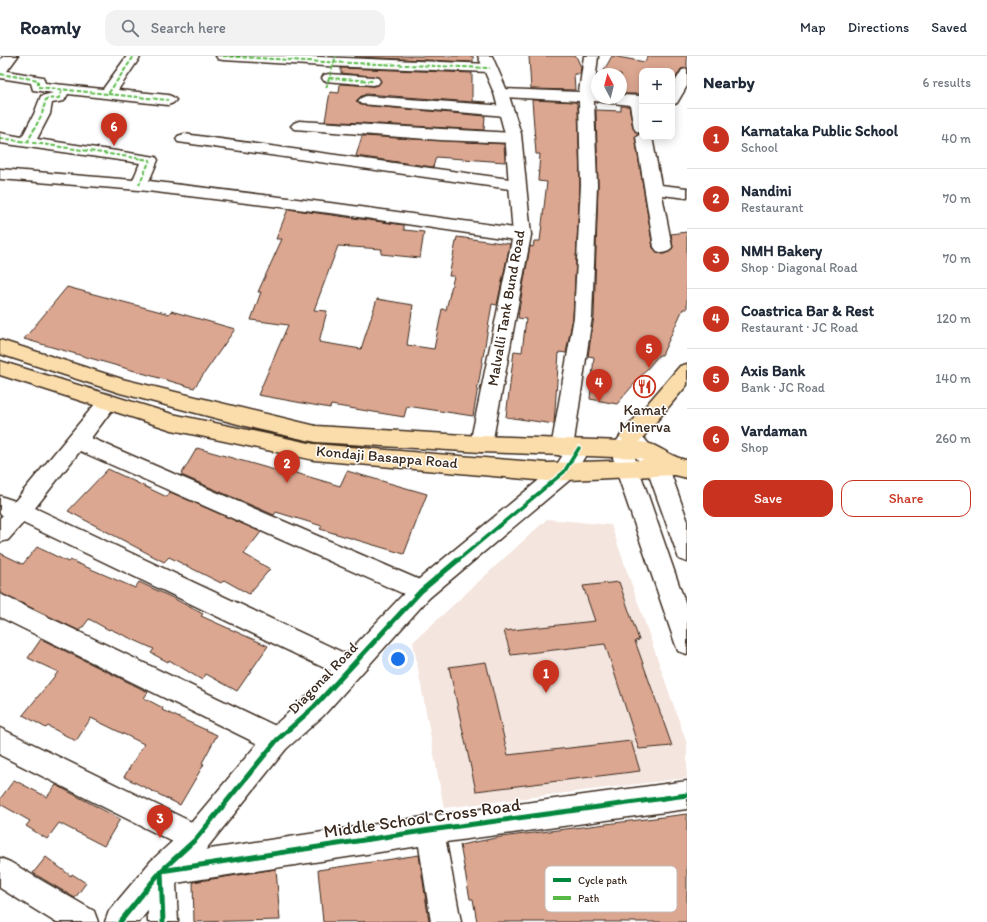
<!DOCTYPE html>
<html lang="en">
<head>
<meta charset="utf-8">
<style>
	:root { --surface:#fff; --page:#f2f2f3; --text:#1f2937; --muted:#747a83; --line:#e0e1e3; --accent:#c8321e }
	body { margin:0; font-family:Itim,sans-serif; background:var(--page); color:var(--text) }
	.controls { position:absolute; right:12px; top:12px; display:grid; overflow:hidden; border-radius:8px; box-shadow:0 2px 10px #0003 }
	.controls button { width:36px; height:36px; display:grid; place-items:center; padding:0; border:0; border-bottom:1px solid var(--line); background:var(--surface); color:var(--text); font:20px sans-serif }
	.compass { position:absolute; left:591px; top:12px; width:36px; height:36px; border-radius:50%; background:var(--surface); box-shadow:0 2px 10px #0003; rotate:353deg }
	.you { position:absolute; left:398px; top:603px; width:14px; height:14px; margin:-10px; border:3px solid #fff; border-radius:50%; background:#1a73e8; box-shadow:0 0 0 6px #1a73e833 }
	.badge { display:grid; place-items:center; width:26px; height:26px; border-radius:50%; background:var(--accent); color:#fff; font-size:13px; font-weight:700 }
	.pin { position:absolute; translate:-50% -33px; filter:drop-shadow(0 1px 2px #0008) }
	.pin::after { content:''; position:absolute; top:21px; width:14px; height:12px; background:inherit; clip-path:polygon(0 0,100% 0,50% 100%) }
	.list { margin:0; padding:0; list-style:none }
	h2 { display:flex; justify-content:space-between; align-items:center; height:52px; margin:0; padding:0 16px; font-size:17px }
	h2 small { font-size:13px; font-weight:400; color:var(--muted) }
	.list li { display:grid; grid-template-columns:26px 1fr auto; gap:12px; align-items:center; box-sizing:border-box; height:60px; padding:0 16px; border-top:1px solid var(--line) }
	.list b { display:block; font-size:15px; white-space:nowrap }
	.list p { margin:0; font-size:13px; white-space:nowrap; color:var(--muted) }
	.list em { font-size:13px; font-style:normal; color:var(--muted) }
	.actions { display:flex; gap:8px; padding:12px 16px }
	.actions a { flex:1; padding:9px 0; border:1px solid var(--accent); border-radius:12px; text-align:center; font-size:14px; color:var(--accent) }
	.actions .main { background:var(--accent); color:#fff }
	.icon { flex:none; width:22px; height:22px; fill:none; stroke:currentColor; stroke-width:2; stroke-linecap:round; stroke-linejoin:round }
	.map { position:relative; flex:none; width:687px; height:866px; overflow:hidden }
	header { display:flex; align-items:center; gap:24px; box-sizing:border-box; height:56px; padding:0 20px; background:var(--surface); border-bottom:1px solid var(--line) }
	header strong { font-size:19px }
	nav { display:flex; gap:22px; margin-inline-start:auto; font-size:14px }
	.search { width:280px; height:36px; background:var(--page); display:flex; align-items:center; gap:10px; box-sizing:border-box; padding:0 14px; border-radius:12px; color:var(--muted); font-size:15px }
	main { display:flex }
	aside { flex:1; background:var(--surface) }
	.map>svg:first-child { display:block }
	.built { fill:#f4e5de }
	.building { fill:#dca791; stroke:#3b2a1e }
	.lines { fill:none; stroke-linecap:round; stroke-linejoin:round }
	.minor-casing { stroke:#3b2a1e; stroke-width:3 }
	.tertiary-casing { stroke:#3b2a1e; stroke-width:3 }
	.secondary-casing { stroke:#3b2a1e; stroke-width:3 }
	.primary-casing { stroke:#3b2a1e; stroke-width:3 }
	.minor { fill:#fff; fill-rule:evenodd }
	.tertiary { fill:#fff; fill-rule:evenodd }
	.secondary { fill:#fff; fill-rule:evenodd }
	.primary { fill:#fbddab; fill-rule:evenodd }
	.quiet { stroke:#58b947; stroke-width:2; stroke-dasharray:4.5 2; stroke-linecap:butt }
	.cycleway-far1-casing { stroke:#fff; stroke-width:6 }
	.cycleway-casing { stroke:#fff; stroke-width:8 }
	.cycleway-far1 { stroke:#00873e; stroke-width:3.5 }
	.cycleway { stroke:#00873e; stroke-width:5 }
	.labels { text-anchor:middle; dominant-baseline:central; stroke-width:3; stroke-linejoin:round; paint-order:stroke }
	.street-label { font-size:15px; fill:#3b2a1e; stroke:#fff }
	.poi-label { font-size:15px; fill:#3b2a1e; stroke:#fff }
	.near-street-label { font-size:18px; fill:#3b2a1e; stroke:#fff }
	.key { fill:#fff; stroke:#c4bfbc; stroke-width:1 }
	.key-label { font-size:11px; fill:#3b2a1e }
</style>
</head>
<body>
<header>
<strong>Roamly</strong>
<div class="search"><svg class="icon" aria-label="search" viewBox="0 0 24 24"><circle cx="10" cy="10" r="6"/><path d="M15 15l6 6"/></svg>Search here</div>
<nav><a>Map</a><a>Directions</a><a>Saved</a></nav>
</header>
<main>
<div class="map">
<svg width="687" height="866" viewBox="0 0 687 866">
	<rect width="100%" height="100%" fill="#fff"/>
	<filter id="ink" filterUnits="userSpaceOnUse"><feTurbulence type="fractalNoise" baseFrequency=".025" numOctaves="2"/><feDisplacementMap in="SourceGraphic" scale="8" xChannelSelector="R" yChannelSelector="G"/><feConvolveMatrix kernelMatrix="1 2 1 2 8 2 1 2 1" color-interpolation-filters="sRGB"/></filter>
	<g filter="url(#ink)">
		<polygon class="built" points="547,463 611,469 687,688 687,722 444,752 413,586"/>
		<g class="building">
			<polygon points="355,0 473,0 473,6 355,1"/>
			<polygon points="529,0 576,0 581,11 580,18 574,18 575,34 531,33"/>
			<polygon points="612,0 645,6 648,0 687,0 687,12 681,13 672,28 672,15 642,15 642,38 621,38 621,18 602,18"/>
			<polygon points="341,12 472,17 472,45 486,46 486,47 366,38 360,41 356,45 361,49 485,60 484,74 325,65 330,36 339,37 340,28 373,30 378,29 381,26 378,21 341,17"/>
			<polygon points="532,44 576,46 578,51 580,129 573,261 566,297 559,296 554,368 506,361 514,295 522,296 526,263 518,262 519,254 530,190 533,191 534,185 540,185 547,126 538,125 540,98 536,98"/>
			<polygon points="621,50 629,50 633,72 639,77 635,81 653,192 657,196 663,198 669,196 673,191 671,178 687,176 687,253 683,253 662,299 659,299 617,348 590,343 594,301 588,300 594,261 598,129 596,54 621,55"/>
			<polygon points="362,80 504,88 505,106 436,101 433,111 356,100"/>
			<polygon points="288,153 404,169 404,174 424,176 420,202 381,198 382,193 338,190 314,254 327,255 319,286 361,293 377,243 413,249 407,289 434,293 442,253 446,254 454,220 449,220 457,181 510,188 497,249 492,248 473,360 407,350 404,361 331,349 330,352 258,339 288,269 251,264 261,236 258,236 282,183 276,183"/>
			<polygon points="67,231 169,258 171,255 235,273 194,332 24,283"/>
			<polygon points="197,392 285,417 286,414 340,430 347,415 427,438 404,498 320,473 322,470 276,456 274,459 181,419"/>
			<polygon points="108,413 167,441 170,436 261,476 244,498 270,513 249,538 224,524 221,527 169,501 164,506 68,455"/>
			<polygon points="37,491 68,506 70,504 135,532 139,526 173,542 203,558 201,560 268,590 237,635 206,618 202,624 169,604 168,606 151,597 154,593 110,573 109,574 89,563 80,575 0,537 0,497 23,508"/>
			<polygon points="619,526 639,584 635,585 672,690 639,693 605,588 511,599 504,575 595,565 583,530"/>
			<polygon points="41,583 148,636 144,642 163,652 162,654 217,679 202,707 204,708 180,749 124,721 144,688 91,662 76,685 48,670 46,672 23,659 58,616 28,602"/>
			<polygon points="486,606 508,699 631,685 640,715 476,735 449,611"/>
			<polygon points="14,724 47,741 56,729 120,763 104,790 59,767 47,783 26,770 30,765 0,748 0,743"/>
			<polygon points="687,758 687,866 477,866 473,843 470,843 460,789 501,781"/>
			<polygon points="419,799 429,865 323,866 318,814"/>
			<polygon points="46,801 71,820 72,818 86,827 75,842 33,817"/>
			<polygon points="276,813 280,864 194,866 193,826"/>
		</g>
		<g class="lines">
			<defs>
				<g id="minor">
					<polygon points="4,0 18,0 7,15 43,21 45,27 103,33 127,0 141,0 118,34 168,39 173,41 176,44 173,47 168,49 68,38 64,45 52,47 50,58 37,83 156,101 158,104 149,125 338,148 522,173 528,175 531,179 528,183 522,185 338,158 139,134 0,123 0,113 133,124 140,107 0,87 0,77 22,81 34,58 41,40 53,37 33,34 31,27 0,22 0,4"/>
					<polygon points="216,0 296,0 490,8 495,9 497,12 495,15 490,16 324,10 223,4 218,3"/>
					<polygon points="584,0 598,0 594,36 597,36 597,42 621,42 621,39 642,40 642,77 636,75 634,72 630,49 594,45 597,129 592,261 573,392 570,398 562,400 554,398 551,392 574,261 581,129 579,45 501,41 496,40 494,37 496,34 501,33 579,36"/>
					<polygon points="687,13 687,30 677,47 672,49 672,31 682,14"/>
					<polygon points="329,18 373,21 378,22 380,25 378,28 373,29 324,25 322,22 324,19"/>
					<polygon points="366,40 506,50 511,52 514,55 511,58 506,60 361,48 358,45 361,42"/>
					<polygon points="299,65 513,77 519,79 521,82 519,85 513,87 440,84 294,73 291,70 294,67"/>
					<polygon points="642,77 642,81 652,81 661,129 687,132 687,142 662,139 672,191 669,195 663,197 657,195 654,191 636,81"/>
					<polygon points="184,78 517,124 523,125 525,129 523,133 517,134 178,86 176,83 178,80"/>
					<polygon points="107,339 114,342 117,347 91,382 429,528 433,535 429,542 421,545 413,542 80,395 35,452 359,604 363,612 359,620 350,624 341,620 23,467 8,484 0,486 0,462 3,459 0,458 0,440 15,445 100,342"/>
					<polygon points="0,538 286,675 290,684 286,693 277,697 268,693 0,561"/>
					<polygon points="0,672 206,773 210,783 206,793 203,794 430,760 687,725 687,753 446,786 461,866 431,866 419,790 176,827 178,866 148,866 147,815 151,805 161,801 193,796 0,699"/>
					<polygon points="0,802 10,806 94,855 98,866 55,866 0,832"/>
				</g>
				<g id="tertiary">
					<polygon points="478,0 492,0 508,37 521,78 531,179 492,388 488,394 481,396 474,394 470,388 513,179 505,78 494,37"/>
					<polygon points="579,384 587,386 590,392 572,422 429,542 323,660 286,693 206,793 171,825 139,866 105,866 109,855 151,805 186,773 268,675 305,642 413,528 556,410 571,386"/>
				</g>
				<polygon id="secondary" points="631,373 638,375 669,412 687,463 687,506 679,503 648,416 634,399 687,552 687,598 678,595 675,587 616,414 611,393 624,375"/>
				<path id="primary" d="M 0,284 L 122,323 L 316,370 L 481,380 L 623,385 L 620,381 L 624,375 L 680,310 L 687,308 L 687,329 L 639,386 C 657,386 670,402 687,404 L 687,422 L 675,419 L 547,425 L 314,404 L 172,374 L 0,319 L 0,305 L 172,358 L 314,388 L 547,407 L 644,404 L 640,402 L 481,396 L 316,386 L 257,373 L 120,337 L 0,298 Z"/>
			</defs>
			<use href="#minor" class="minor-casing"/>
			<use href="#tertiary" class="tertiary-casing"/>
			<use href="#secondary" class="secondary-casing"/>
			<use href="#primary" class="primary-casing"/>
			<use href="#minor" class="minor"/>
			<use href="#tertiary" class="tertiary"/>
			<use href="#secondary" class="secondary"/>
			<use href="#primary" class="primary"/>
			<g class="quiet">
				<polyline points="223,0 324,6 490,12"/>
				<polyline points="0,18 38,24 38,31 108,38 134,0"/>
				<polyline points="329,22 373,25"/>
				<polyline points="326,32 336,0"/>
				<polyline points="108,38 168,44"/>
				<polyline points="0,82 150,104 139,129"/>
				<polyline points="27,87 42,58 46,43 59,42 62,33"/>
			</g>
			<defs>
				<polyline id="cycleway-far1" points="457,505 564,416 579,392"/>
				<g id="cycleway">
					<polyline points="120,866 161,815 196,783 277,684 314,651 421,535 458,504"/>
					<polyline points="163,866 161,815 430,774 687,739"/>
				</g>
			</defs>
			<use href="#cycleway-far1" class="cycleway-far1-casing"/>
			<use href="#cycleway" class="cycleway-casing"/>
			<use href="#cycleway-far1" class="cycleway-far1"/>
			<use href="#cycleway" class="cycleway"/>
		</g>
	</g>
	<defs>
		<symbol id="restaurant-ring" viewBox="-11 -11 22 22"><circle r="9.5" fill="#fff" stroke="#c8321e" stroke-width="1.5"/><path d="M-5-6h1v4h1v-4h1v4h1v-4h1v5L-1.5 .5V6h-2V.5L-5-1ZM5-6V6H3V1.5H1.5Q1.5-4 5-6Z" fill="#c8321e"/></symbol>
	</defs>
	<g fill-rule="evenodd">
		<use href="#restaurant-ring" x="632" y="318" width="25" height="25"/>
	</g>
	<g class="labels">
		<g class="street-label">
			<text transform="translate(506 252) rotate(-80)">Malvalli Tank Bund Road</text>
			<text transform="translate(387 401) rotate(5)">Kondaji Basappa Road</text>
			<text transform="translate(323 622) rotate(-46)">Diagonal Road</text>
		</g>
		<g class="poi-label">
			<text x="645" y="354">Kamat<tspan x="645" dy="17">Minerva</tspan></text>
		</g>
		<g class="near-street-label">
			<text transform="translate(422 762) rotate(-8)">Middle School Cross Road</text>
		</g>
	</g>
	<rect x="545" y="810" width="132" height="46" rx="6" class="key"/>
	<rect x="553" y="822" width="18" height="4" fill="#00873e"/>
	<rect x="553" y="840" width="18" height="4" fill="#58b947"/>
	<g class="key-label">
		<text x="578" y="828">Cycle path</text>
		<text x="578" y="846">Path</text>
	</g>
</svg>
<div class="controls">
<button>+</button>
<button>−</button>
</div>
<svg class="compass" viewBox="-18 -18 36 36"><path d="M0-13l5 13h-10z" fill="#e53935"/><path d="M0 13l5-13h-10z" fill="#747a83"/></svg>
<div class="you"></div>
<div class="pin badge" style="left:546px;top:637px">1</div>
<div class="pin badge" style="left:287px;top:427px">2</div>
<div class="pin badge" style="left:160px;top:782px">3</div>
<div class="pin badge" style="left:599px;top:346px">4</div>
<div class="pin badge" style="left:649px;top:312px">5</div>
<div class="pin badge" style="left:114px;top:90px">6</div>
</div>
<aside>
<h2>Nearby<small>6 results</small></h2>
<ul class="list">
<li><span class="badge">1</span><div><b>Karnataka Public School</b><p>School</p></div><em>40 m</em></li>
<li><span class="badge">2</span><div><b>Nandini</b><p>Restaurant</p></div><em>70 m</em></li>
<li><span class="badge">3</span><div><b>NMH Bakery</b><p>Shop · Diagonal Road</p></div><em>70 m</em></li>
<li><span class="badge">4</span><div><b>Coastrica Bar &amp; Rest</b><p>Restaurant · JC Road</p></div><em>120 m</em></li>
<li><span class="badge">5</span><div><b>Axis Bank</b><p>Bank · JC Road</p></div><em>140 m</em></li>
<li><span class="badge">6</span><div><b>Vardaman</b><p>Shop</p></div><em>260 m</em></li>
</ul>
<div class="actions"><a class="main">Save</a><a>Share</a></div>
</aside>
</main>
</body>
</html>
